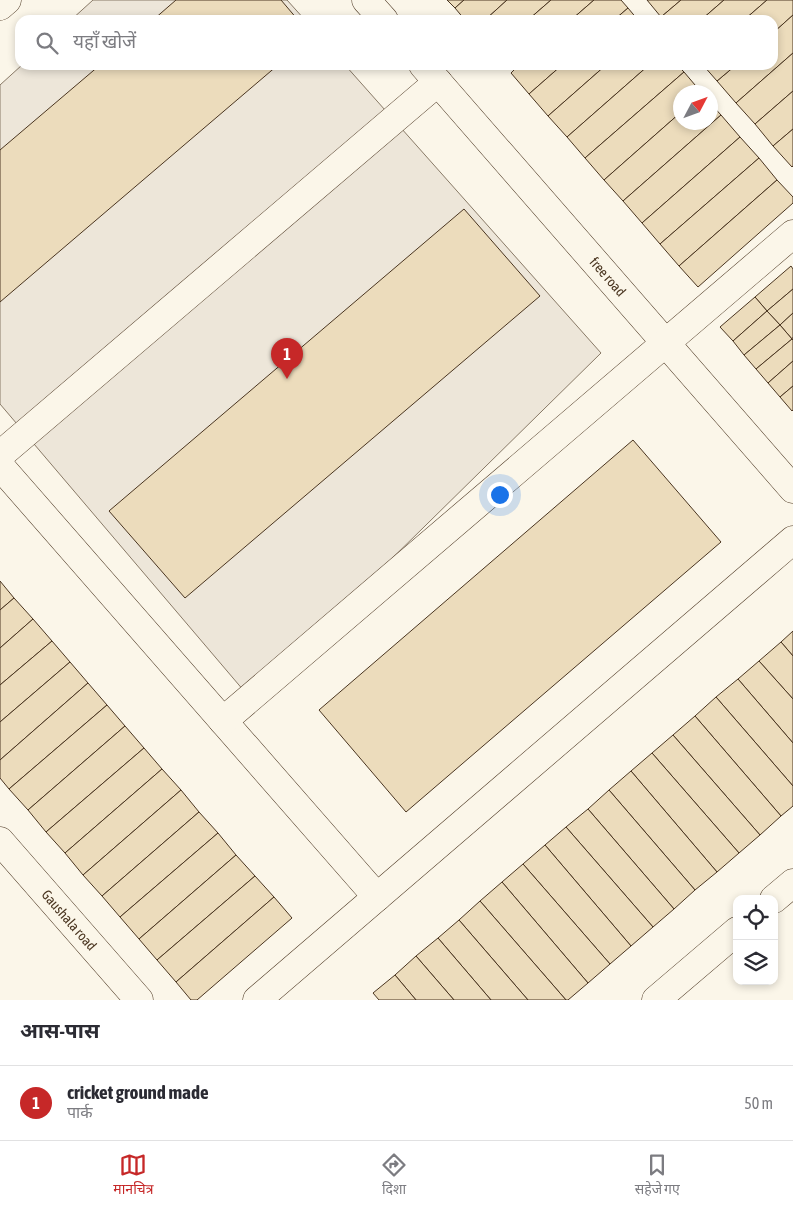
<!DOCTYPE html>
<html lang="hi">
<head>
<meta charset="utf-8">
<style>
	:root { --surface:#fff; --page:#f2f2f3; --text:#2b2b33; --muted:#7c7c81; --line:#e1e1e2; --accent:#c62828 }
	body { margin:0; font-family:"Asap Condensed","Noto Sans Devanagari",sans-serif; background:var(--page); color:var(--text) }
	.controls { position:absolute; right:15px; bottom:15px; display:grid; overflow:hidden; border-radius:10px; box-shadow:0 2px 8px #0003 }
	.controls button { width:45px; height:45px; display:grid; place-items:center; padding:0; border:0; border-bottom:1px solid var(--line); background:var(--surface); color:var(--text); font:25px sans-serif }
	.compass { position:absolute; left:673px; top:85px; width:45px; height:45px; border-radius:50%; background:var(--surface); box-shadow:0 2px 8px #0003; rotate:49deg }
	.you { position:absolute; left:499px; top:494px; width:18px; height:18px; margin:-12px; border:4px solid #fff; border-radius:50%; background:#1a73e8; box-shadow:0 0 0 8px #1a73e833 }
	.badge { display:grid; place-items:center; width:32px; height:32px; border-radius:50%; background:var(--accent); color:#fff; font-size:16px; font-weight:700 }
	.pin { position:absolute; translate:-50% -41px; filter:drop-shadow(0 1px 2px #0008) }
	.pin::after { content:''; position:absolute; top:26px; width:18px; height:15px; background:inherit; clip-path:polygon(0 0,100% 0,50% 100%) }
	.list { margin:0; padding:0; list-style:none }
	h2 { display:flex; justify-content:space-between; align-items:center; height:65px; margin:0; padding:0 20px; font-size:21px }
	h2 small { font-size:16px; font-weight:400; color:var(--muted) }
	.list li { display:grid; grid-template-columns:32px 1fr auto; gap:15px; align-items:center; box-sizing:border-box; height:75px; padding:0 20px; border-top:1px solid var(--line) }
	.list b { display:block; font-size:19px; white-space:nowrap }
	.list p { margin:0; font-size:16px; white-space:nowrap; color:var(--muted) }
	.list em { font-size:16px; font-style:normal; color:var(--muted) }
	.icon { flex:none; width:28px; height:28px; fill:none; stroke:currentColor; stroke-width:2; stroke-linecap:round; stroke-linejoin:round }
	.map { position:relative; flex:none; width:793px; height:1000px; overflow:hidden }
	.search { position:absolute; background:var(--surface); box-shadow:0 2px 8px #0003; left:15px; right:15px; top:15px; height:55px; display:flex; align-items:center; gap:12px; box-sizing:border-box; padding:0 18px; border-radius:15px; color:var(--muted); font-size:19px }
	.sheet { height:140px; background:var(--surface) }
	nav { display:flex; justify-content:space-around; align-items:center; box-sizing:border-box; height:70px; border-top:1px solid var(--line); background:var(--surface); font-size:14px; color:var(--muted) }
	nav a { display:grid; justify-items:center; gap:2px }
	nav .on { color:var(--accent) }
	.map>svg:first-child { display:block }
	.green { fill:#ede6d9; stroke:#887966 }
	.building { fill:#ecdcbc; stroke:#4a3520 }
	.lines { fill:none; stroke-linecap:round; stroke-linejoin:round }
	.street-casing { stroke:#4a3520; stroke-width:29 }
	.street { stroke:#fbf6e9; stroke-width:28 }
	.labels { text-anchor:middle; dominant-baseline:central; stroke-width:4; stroke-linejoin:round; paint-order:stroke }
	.street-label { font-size:14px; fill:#4a3520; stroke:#fbf6e9 }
</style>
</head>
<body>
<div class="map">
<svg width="793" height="1000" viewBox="0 0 793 1000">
	<rect width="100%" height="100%" fill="#fbf6e9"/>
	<g class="green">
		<polygon points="93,0 287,0 305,20 71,20"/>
		<polygon points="22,65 345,65 601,353 250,698 0,404 0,85"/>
	</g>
	<g class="building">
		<polygon points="176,0 281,0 298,20 153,20"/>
		<polygon points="447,0 464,0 455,8"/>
		<polygon points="464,0 507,0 485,20 465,20 455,8"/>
		<polygon points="507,0 551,0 528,20 485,20"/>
		<polygon points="551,0 594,0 571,20 528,20"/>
		<polygon points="594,0 621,0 628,8 614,20 571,20"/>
		<polygon points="647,0 681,0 661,17"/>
		<polygon points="681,0 724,0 701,20 664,20 661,17"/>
		<polygon points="724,0 767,0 744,20 701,20"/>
		<polygon points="767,0 793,0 793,15 773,33 773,20 744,20"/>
		<polygon points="628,8 638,20 614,20"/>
		<polygon points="793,15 793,53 736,103 717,81 736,65 773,65 773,33"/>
		<polygon points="793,53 793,91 755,124 736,103"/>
		<polygon points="100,65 278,65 0,302 0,150"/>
		<polygon points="519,65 562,65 529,94 511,73"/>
		<polygon points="562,65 606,65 548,116 529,94"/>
		<polygon points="606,65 649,65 567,137 548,116"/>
		<polygon points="649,65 677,65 684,72 585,158 567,137"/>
		<polygon points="703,65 736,65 717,81"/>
		<polygon points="684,72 701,92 680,92 680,113 604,180 585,158"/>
		<polygon points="793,91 793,129 773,146 755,124"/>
		<polygon points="710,103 721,115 623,201 604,180 680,113 680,122 710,122"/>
		<polygon points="721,115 740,137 642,223 623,201"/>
		<polygon points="793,129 793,166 792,167 773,146"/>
		<polygon points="740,137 759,158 660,244 642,223"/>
		<polygon points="759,158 777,180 679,266 660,244"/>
		<polygon points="777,180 793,197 793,203 698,287 679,266"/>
		<polygon points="464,209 540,296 185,598 109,511"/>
		<polygon points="791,266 793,269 793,289 767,311 755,297"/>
		<polygon points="793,289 793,313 780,325 767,311"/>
		<polygon points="755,297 767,311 733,341 720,327"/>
		<polygon points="767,311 780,325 744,355 733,341"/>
		<polygon points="793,313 793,337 792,339 780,325"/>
		<polygon points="780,325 792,339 756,369 744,355"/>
		<polygon points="792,339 793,340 793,361 768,383 756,369"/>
		<polygon points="793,361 793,386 780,397 768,383"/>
		<polygon points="793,386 793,410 792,411 780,397"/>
		<polygon points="633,440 721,542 406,812 319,710"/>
		<polygon points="0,581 14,598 0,610"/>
		<polygon points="14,598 33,619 0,648 0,610"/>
		<polygon points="33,619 52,641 0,685 0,648"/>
		<polygon points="793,631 793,656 781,642"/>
		<polygon points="52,641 70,662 0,722 0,685"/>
		<polygon points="781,642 793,656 793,699 759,661"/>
		<polygon points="759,661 793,699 793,743 738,679"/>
		<polygon points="70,662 88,683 0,760 0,722"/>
		<polygon points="738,679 793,743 793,786 716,697"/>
		<polygon points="88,683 107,705 9,789 0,778 0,760"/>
		<polygon points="716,697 793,786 793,806 781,816 695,716"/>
		<polygon points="107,705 125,726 28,810 9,789"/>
		<polygon points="695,716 781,816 760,835 673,735"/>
		<polygon points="125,726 144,748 46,832 28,810"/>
		<polygon points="673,735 760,835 739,853 652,753"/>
		<polygon points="144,748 162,769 65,853 46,832"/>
		<polygon points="652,753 739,853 717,872 631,771"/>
		<polygon points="162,769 181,790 83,875 65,853"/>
		<polygon points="631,771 717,872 695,890 609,790"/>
		<polygon points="181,790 199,812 102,896 83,875"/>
		<polygon points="609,790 695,890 674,909 588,809"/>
		<polygon points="588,809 674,909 653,927 566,827"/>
		<polygon points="199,812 218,833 120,917 102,896"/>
		<polygon points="566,827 653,927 631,946 545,845"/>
		<polygon points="218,833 236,855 139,939 120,917"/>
		<polygon points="545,845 631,946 610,964 523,864"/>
		<polygon points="236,855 255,876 157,960 139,939"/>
		<polygon points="523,864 610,964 588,983 502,882"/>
		<polygon points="255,876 274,897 176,982 157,960"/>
		<polygon points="502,882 588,983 568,1000 566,1000 480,901"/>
		<polygon points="274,897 292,918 197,1000 191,1000 176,982"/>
		<polygon points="480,901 566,1000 528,1000 459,920"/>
		<polygon points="459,920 528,1000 491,1000 438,938"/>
		<polygon points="438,938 491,1000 454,1000 416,956"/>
		<polygon points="416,956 454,1000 416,1000 395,975"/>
		<polygon points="395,975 416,1000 379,1000 373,993"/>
	</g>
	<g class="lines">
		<defs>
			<g id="street">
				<polyline points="366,0 384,20"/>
				<polyline points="0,6 7,0"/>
				<path id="s1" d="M 423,65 L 793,489"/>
				<polyline points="0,455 438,82"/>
				<polyline points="0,466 377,897"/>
				<polyline points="223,721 793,234"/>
				<path id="s2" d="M 0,841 L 139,1000"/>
				<polyline points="774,899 793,883"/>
				<polyline points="257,1000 793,540"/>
				<polyline points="656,1000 737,931"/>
			</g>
		</defs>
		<use href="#street" class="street-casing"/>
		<use href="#street" class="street"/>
	</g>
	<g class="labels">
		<g class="street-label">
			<text stroke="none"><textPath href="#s1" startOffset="281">free road</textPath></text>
			<text stroke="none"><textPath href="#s2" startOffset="105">Gaushala road</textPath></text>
		</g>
	</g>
</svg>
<div class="controls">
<button><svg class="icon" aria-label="locate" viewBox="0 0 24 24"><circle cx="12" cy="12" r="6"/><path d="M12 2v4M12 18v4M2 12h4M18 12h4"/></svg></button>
<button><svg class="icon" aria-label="layers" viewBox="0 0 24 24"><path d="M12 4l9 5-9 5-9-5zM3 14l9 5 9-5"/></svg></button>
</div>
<svg class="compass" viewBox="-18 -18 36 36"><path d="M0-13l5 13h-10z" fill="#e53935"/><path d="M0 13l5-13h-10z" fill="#7c7c81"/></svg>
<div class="you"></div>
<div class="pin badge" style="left:287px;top:379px">1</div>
<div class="search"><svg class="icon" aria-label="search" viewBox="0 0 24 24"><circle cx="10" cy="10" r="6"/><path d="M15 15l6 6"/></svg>यहाँ खोजें</div>
</div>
<section class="sheet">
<h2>आस-पास<small></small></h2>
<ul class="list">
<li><span class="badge">1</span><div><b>cricket ground made</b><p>पार्क</p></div><em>50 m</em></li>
</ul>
</section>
<nav>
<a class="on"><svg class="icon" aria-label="map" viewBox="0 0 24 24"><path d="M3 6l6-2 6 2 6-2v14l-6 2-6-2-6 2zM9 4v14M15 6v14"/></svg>मानचित्र</a>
<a><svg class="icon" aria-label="directions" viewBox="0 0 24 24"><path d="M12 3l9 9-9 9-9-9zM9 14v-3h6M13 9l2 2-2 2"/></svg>दिशा</a>
<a><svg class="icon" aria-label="saved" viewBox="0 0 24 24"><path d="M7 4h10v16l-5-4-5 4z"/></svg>सहेजे गए</a>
</nav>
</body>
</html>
